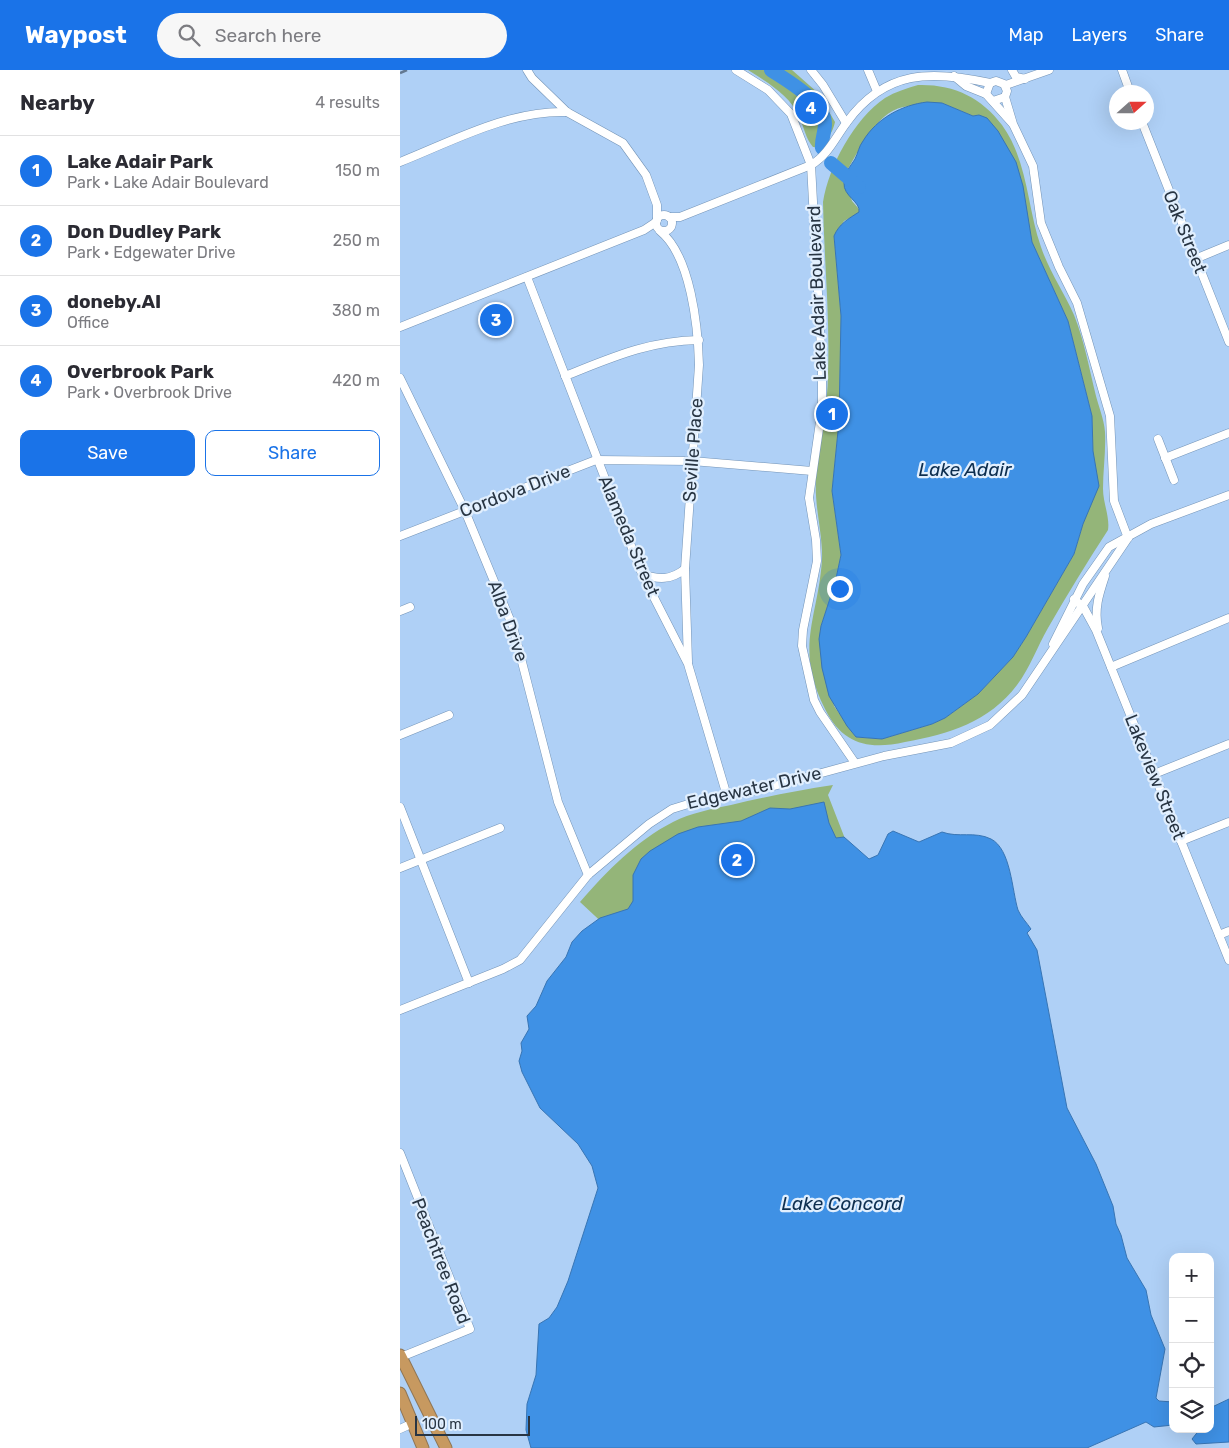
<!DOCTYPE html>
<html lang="en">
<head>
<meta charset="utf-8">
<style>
	:root { --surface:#fff; --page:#f7f7f7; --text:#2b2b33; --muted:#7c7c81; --line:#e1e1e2; --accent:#1a73e8 }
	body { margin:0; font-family:Rubik,sans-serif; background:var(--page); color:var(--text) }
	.controls { position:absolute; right:15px; bottom:15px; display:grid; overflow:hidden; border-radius:10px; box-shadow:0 5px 20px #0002 }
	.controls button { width:45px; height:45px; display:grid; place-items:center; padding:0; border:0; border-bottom:1px solid var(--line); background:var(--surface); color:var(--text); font:25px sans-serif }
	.compass { position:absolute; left:709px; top:15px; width:45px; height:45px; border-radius:50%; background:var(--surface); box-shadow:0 5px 20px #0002; rotate:69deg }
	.scale { position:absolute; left:15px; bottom:12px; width:115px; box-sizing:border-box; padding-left:5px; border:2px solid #283543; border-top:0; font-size:14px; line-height:18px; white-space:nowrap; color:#283543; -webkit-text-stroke:4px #e1effe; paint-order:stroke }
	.you { position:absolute; left:439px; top:518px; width:18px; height:18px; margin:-12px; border:4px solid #fff; border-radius:50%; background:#1a73e8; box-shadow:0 0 0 8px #1a73e833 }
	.badge { display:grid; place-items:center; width:32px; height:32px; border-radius:50%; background:var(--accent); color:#fff; font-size:16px; font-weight:700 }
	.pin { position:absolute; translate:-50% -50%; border:2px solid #fff; box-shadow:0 1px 5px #0006 }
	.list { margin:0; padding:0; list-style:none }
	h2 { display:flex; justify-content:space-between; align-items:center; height:65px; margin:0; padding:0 20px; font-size:21px }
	h2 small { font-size:16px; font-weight:400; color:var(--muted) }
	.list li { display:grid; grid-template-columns:32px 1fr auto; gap:15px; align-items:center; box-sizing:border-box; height:70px; padding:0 20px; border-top:1px solid var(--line) }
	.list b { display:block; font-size:19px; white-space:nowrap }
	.list p { margin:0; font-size:16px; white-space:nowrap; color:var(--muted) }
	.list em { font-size:16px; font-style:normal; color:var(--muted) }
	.actions { display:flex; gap:10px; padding:15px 20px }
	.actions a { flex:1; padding:11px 0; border:1px solid var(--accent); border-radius:10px; text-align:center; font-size:18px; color:var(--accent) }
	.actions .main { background:var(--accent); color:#fff }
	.icon { flex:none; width:28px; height:28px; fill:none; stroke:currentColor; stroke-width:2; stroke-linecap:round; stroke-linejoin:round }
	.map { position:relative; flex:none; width:829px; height:1378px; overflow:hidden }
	header { display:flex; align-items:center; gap:30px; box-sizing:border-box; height:70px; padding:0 25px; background:var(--accent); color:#fff }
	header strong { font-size:24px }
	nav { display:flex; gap:28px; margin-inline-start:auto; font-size:18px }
	.search { width:350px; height:45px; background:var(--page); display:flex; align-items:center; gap:12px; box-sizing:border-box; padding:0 18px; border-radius:28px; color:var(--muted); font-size:19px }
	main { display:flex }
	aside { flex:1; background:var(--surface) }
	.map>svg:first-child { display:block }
	.green { fill:#94b579; fill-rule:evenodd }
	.water { fill:#3f91e5; stroke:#3875b4 }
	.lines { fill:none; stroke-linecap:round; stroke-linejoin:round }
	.river { stroke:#3f91e5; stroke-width:14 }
	.minor-casing { stroke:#7494b7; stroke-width:9 }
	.highway-casing { stroke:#8f7656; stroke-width:13 }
	.minor { stroke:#fff; stroke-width:8 }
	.highway { stroke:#c79960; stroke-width:11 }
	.rail { stroke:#637891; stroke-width:2.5; stroke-dasharray:8 4; stroke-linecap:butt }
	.labels { text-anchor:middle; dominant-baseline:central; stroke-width:4.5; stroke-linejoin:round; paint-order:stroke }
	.street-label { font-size:18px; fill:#283543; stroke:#e1effe }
	.water-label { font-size:19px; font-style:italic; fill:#0e2f50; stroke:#e1effe }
</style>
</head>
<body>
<header>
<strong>Waypost</strong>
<div class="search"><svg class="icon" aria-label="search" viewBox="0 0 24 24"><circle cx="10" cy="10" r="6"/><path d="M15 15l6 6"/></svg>Search here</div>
<nav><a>Map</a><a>Layers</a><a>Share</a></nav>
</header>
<main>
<aside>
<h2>Nearby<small>4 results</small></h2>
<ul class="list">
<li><span class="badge">1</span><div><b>Lake Adair Park</b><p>Park · Lake Adair Boulevard</p></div><em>150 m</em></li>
<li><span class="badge">2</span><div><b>Don Dudley Park</b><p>Park · Edgewater Drive</p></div><em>250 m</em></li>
<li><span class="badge">3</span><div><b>doneby.AI</b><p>Office</p></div><em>380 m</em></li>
<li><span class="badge">4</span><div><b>Overbrook Park</b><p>Park · Overbrook Drive</p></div><em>420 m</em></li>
</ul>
<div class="actions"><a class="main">Save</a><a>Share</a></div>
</aside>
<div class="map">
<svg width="829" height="1378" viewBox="0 0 829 1378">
	<rect width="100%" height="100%" fill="#afd0f6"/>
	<g class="green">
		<path d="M 348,0 L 392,0 L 418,23 L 435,52 C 433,62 424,79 413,77 C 406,69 404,58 400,48 C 390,25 368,13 348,0 Z"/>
		<path d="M 518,15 C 553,14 581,27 602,55 C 628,91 627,137 641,177 C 649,201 664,222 674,245 C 684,270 689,297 695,322 C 698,335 704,349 705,362 C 706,381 703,400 703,419 C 703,433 710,447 708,460 C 687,492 667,525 648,558 C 637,577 630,598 617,615 C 589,652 549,664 505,672 C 469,680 443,675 425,639 C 394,578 418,549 422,490 C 423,464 414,436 416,408 C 419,372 428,338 428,303 C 430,246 424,189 423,132 C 429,96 454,49 485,28 C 495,22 507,18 518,15 ZM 542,33 L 573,46 L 579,45 L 627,150 L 632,172 L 668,251 L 692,346 L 693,381 L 683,454 L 674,484 L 626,567 L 613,587 L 578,624 L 545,648 L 532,654 L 482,669 L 456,667 L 434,636 L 421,556 L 435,513 L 441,485 L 432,421 L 439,351 L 441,246 L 434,166 L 444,151 L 459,143 L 459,139 L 452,131 L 445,104 C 458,83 475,43 503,37 C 516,35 529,35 542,33 Z"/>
		<path d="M 433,715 L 428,725 L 463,815 L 209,859 L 180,832 C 207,801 236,771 273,752 C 291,743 311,739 331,735 C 365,727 399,720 433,715 Z"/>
	</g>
	<g class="water">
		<path d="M 527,32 L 542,33 L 573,46 L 579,45 L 587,48 L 598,61 L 616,92 L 623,116 L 632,172 L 668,251 L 692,346 L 693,381 L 699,416 L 683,454 L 674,484 L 626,567 L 613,587 L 578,624 L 545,648 L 532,654 L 482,669 L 456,667 L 447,656 L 429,626 L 422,598 L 419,569 L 421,556 L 435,513 L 441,485 L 432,421 L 439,351 L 441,246 L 434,166 C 439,154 448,149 459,142 C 461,132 443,126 444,113 C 444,103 450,97 455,89 C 458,83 459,76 463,71 C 477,48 502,35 527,32 Z"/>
		<path d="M 424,732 L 429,753 L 436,768 L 444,767 L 469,789 L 478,785 L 488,764 L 493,761 L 519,772 L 542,762 C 558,768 575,761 591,769 C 611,779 612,821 618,840 C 621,847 627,853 631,859 L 627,863 L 637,880 L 667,1038 L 696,1094 L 713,1136 L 716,1154 L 721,1165 L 727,1188 L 746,1220 L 751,1245 L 765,1279 L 756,1328 L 759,1331 L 773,1332 L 773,1355 L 754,1357 L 746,1352 L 687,1378 L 131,1378 L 126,1360 L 127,1334 L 136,1305 L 139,1254 L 149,1248 L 157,1237 L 168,1211 L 198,1118 L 192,1096 L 178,1074 L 140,1038 L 122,1002 L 119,991 L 122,981 L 121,973 L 129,959 L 127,946 L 136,936 L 147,911 L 166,887 L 172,872 L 182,861 L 200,848 L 228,839 L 233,831 L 233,805 L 241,789 L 250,781 L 278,764 L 298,757 L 341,751 L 370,738 L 390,739 Z"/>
		<polygon points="829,1329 829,1372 796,1374 792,1369 800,1359 810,1359 810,1338"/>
	</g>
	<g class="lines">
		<g class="river">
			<path d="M 371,0 C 388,11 425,32 425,54 C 425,62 421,70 422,78"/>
			<polyline points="431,93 459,117"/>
		</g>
		<defs>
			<g id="minor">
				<polyline points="127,0 132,8 167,42 223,73 246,105 257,135 257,150"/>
				<polyline points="336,0 368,20 391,44 411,95 422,297 422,338 409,428 416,470 417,491 403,560 402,576 414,630 420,642 455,693"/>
				<polyline points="411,0 423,15 446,53"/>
				<polyline points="468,0 476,19"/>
				<polyline points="612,0 616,7 625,9"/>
				<polyline points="722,0 730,22"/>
				<polyline points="554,6 566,16 586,24 612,53"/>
				<polyline points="606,15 649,0"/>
				<polyline points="586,24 590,13 596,11 604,14 607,21 605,27 593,31"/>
				<polyline points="605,27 613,54 633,96 641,153 659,197 677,233 710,346 714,431 728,468"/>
				<polyline points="742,52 829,272"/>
				<path d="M 0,92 C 53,71 109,40 167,42"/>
				<circle cx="264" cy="153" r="8"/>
				<path d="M 269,147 L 280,147 L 411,95 C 428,85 435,68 447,52 C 485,0 531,0 590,13"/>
				<path d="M 260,161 C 291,186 298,257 299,295 L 285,499 L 288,592"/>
				<polyline points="795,189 829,175"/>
				<polyline points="127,207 242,504 288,594 327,726"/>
				<polyline points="0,257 244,160 256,152"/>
				<path d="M 165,306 C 211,288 247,271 299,270"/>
				<polyline points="0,308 65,441 113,557 158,732 188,805"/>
				<polyline points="758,369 774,410"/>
				<polyline points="765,388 829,363"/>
				<polyline points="0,466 196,390 292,391 412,401"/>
				<path d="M 242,504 C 259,510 271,510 285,499"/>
				<polyline points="674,529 684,538 696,560 829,890"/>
				<polyline points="0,541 10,537"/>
				<path d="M 698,558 C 694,539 699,524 705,506"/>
				<polyline points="653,574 683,514 709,477 751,454 829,425"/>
				<polyline points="711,597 829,548"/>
				<polyline points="0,665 49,645"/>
				<polyline points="754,704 829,674"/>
				<polyline points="0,737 69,913"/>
				<polyline points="781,771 829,752"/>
				<polyline points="0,798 100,758"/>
				<polyline points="819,865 829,861"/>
				<polyline points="0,940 103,899 120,890 188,805 249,754 272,739 298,731 363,719 484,686 551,673 590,655 622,625 728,468"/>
				<polyline points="0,1083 70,1259 1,1287"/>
				<polyline points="0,1359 13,1353"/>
			</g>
			<g id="highway">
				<polyline points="0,1285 46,1378"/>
				<polyline points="0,1323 23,1378"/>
			</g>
		</defs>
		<use href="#minor" class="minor-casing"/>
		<use href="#highway" class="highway-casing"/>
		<use href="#minor" class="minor"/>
		<use href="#highway" class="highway"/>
		<polyline class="rail" points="0,3 7,0"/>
	</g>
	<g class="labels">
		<g class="street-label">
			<text transform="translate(785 162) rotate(68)">Oak Street</text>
			<text transform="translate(417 223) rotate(-92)">Lake Adair Boulevard</text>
			<text transform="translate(293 380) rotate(-86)">Seville Place</text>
			<text transform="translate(115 421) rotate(-21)">Cordova Drive</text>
			<text transform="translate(229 466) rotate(67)">Alameda Street</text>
			<text transform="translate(108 551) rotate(70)">Alba Drive</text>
			<text transform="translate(755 707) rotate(68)">Lakeview Street</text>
			<text transform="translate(354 718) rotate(-13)">Edgewater Drive</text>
			<text transform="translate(41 1191) rotate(69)">Peachtree Road</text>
		</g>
		<g class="water-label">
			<text x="565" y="399">Lake Adair</text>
			<text x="442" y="1133">Lake Concord</text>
		</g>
	</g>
</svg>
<div class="controls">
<button>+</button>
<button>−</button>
<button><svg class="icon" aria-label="locate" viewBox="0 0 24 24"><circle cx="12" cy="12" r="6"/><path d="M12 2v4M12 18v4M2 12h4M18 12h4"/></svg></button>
<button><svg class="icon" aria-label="layers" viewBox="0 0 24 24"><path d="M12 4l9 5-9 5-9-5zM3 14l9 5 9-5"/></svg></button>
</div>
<svg class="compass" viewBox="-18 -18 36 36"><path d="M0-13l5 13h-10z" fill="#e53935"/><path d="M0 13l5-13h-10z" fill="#7c7c81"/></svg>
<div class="scale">100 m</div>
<div class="you"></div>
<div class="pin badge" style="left:432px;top:344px">1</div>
<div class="pin badge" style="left:337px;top:790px">2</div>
<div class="pin badge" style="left:96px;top:250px">3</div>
<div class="pin badge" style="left:411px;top:38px">4</div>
</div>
</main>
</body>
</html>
